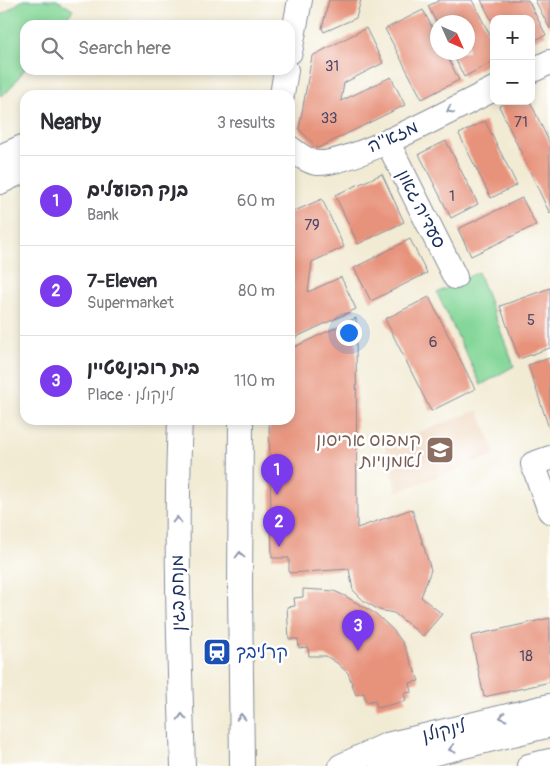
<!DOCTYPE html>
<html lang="en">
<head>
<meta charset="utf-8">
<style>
	:root { --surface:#fff; --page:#f7f7f7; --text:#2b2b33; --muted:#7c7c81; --line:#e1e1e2; --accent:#7c3aed }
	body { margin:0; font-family:Pangolin,"Playpen Sans Hebrew",sans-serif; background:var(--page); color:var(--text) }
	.controls { position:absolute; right:15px; top:15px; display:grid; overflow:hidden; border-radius:10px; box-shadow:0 2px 8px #0003 }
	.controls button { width:45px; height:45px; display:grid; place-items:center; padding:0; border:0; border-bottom:1px solid var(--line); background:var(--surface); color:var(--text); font:25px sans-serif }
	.compass { position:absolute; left:430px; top:15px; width:45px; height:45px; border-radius:50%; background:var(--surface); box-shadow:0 2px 8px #0003; rotate:135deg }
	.you { position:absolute; left:348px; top:332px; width:18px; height:18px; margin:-12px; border:4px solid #fff; border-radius:50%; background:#1a73e8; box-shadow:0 0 0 8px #1a73e833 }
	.badge { display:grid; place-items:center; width:32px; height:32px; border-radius:50%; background:var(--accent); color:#fff; font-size:16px; font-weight:700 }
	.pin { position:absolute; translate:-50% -41px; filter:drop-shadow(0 1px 2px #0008) }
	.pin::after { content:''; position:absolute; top:26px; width:18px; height:15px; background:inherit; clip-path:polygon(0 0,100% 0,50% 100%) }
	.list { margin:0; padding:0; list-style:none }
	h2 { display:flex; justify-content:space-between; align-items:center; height:65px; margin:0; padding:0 20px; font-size:21px }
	h2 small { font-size:16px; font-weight:400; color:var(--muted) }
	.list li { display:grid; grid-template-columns:32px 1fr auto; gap:15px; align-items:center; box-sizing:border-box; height:90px; padding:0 20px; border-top:1px solid var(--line) }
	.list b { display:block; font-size:19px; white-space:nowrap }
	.list p { margin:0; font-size:16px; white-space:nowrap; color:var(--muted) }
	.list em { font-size:16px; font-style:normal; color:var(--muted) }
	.icon { flex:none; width:28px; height:28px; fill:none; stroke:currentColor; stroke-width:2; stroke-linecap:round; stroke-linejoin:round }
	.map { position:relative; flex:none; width:550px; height:766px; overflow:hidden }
	.search { position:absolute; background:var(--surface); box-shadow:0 2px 8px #0003; left:20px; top:20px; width:275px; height:55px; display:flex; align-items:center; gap:12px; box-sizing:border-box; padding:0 18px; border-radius:15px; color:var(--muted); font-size:19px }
	.panel { position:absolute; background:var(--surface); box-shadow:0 2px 8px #0003; left:20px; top:90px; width:275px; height:335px; border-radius:15px }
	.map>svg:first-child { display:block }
	.built { fill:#efd6bc }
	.green { fill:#85d799; stroke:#50837c }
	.building { fill:#e7937b }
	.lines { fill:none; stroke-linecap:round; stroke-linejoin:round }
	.minor-casing { stroke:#868d99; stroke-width:26 }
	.minor { stroke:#fff; stroke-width:24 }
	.oneway { stroke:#8d97ae }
	.labels { text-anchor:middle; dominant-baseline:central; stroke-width:5; stroke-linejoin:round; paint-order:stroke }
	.number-label { font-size:15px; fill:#4e4865 }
	.street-label { font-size:18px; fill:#1b2f5e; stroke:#fff }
	.education-label { font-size:18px; fill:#785e54; stroke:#fff; text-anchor:end }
	.transit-label { font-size:18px; fill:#164399; stroke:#fff; text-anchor:start }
</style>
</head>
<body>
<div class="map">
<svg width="550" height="766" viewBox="0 0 550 766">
	<rect width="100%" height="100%" fill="#fff"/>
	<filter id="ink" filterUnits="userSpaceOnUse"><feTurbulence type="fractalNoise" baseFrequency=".02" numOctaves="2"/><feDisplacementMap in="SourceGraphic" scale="10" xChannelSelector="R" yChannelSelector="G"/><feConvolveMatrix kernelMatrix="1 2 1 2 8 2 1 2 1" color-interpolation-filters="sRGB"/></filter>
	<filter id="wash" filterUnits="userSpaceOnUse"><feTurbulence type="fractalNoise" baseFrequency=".0096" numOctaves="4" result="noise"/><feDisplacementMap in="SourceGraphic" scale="20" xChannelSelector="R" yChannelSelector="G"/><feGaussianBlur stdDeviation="1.12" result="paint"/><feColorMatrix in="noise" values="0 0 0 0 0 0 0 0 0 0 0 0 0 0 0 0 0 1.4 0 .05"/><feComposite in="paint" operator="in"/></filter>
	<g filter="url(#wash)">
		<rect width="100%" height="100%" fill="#f2ebd4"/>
		<polygon class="built" points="478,410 496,455 397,492 385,445"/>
		<g class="green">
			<polygon points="23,0 57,0 73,10 61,25 25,25 25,69 8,91 0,96 0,16"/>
			<polygon points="478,272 514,366 481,385 437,293"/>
		</g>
		<g id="blocks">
			<g class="building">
				<polygon points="329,0 361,0 356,18 324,32 322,28"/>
				<polygon points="440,0 472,0 494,43 494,61 464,77 452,52 468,52 468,22 436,22 428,6"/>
				<polygon points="481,0 528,0 546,35 531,42 531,19 494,19 494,25"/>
				<polygon points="535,0 550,0 550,29"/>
				<polygon points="423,10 438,38 438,52 445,52 459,80 422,99 385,29"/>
				<polygon points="366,28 383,63 344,83 341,101 391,77 405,105 318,148 299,129 312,56"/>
				<polygon points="509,101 530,101 550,144 550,214 499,106"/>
				<polygon points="485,121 517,185 491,198 459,134"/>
				<polygon points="446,141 478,204 451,218 419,154"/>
				<polygon points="382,174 404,222 358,244 335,195"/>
				<polygon points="522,198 536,225 471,256 458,229"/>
				<polygon points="322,199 344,247 312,262 308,292 341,277 356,309 290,340 290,213"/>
				<polygon points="410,239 427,273 371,301 354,268"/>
				<polygon points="550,288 550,348 519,359 500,306"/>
				<polygon points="429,297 475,389 431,411 385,319"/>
				<polygon points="356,318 357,528 412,509 431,570 421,597 442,614 423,636 394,613 379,610 364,601 353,590 349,569 289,573 289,558 272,558 269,420 290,420 290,349"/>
				<polygon points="550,358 550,431 528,365"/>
				<polygon points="303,589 334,591 345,596 376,614 393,630 403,643 419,681 410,683 412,692 404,693 406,701 377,708 375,700 366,702 364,693 356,695 348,673 337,663 326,656 309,656 308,647 299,648 298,639 289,639 287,607 295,606 294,598 303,597"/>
				<polygon points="550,618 550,682 484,697 471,636"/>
			</g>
		</g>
	</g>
	<g filter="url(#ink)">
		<use href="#blocks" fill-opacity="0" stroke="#868d99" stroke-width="1"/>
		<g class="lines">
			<defs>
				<g id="minor">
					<polyline points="290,52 300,0"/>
					<polyline points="531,71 550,62"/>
					<polyline points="282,95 286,70"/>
					<polyline points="387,141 455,277"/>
					<path d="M 290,148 C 297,153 308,162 317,163 C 353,165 456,107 494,89"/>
					<polyline points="0,157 25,146"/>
					<polyline points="0,182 25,170"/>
					<path d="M 180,420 C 175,535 179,651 183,766"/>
					<polyline points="241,420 240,589 242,766"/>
					<polyline points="550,458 533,464 550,511"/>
					<polyline points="341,766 387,745 550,706"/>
					<polyline points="382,766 550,725"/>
					<polyline points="529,766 550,761"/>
				</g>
			</defs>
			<use href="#minor" class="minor-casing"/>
			<use href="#minor" class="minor"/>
		</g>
		<defs><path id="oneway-chevron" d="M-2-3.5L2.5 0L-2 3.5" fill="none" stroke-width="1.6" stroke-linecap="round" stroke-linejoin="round" transform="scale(1.25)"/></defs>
		<g class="oneway">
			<use href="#oneway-chevron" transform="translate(450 110) rotate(154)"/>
			<use href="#oneway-chevron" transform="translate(177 520) rotate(-90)"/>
			<use href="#oneway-chevron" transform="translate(240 555) rotate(-90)"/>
			<use href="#oneway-chevron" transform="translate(182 717) rotate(-92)"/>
			<use href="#oneway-chevron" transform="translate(241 717) rotate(-91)"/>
			<use href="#oneway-chevron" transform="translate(503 717) rotate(167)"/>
			<use href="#oneway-chevron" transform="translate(452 749) rotate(166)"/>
		</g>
	</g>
	<defs>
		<symbol id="school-square" viewBox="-11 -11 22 22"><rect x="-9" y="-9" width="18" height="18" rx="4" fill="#8d6e63" stroke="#fff"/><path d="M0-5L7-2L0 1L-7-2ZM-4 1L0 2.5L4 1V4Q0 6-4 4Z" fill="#fff"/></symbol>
		<symbol id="station-square" viewBox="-11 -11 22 22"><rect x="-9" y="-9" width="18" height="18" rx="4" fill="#1a4fb4" stroke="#fff"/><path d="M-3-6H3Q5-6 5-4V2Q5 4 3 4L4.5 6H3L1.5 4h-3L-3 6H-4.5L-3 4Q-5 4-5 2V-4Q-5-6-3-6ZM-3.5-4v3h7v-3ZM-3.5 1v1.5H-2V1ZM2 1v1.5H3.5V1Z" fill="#fff"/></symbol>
	</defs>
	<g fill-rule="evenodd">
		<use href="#school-square" x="424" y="434" width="32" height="32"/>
		<use href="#station-square" x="201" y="636" width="32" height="32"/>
	</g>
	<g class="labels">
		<g class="number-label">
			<text x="332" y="66">31</text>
			<text x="329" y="118">33</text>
			<text x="521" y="122">71</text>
			<text x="452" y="196">1</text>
			<text x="312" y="225">79</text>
			<text x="531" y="320">5</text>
			<text x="433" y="342">6</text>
			<text x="526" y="656">18</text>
		</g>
		<g class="street-label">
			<text transform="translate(393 137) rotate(-24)">מזא''ה</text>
			<text transform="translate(421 209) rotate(63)">סעדיה גאון</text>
			<text transform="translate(178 593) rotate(-91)">מנחם בגין</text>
			<text transform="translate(444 731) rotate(-13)">לינקולן</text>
		</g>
		<g class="education-label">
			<text x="421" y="440">קמפוס אריסון<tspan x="421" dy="21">לאמנויות</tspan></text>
		</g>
		<g class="transit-label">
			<text x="236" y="652">קרליבך</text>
		</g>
	</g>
</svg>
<div class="controls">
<button>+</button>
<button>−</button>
</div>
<svg class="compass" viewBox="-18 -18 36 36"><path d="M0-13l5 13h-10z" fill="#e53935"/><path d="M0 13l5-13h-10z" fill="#7c7c81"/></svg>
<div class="you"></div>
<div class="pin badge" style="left:277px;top:495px">1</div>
<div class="pin badge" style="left:279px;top:547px">2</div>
<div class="pin badge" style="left:358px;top:651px">3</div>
<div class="search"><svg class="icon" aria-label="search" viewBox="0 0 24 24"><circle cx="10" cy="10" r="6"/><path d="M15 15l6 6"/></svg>Search here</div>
<section class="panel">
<h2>Nearby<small>3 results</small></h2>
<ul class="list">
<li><span class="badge">1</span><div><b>בנק הפועלים</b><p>Bank</p></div><em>60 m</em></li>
<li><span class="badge">2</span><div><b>7-Eleven</b><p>Supermarket</p></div><em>80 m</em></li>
<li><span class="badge">3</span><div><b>בית רובינשטיין</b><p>Place · לינקולן</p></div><em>110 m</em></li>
</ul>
</section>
</div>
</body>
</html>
